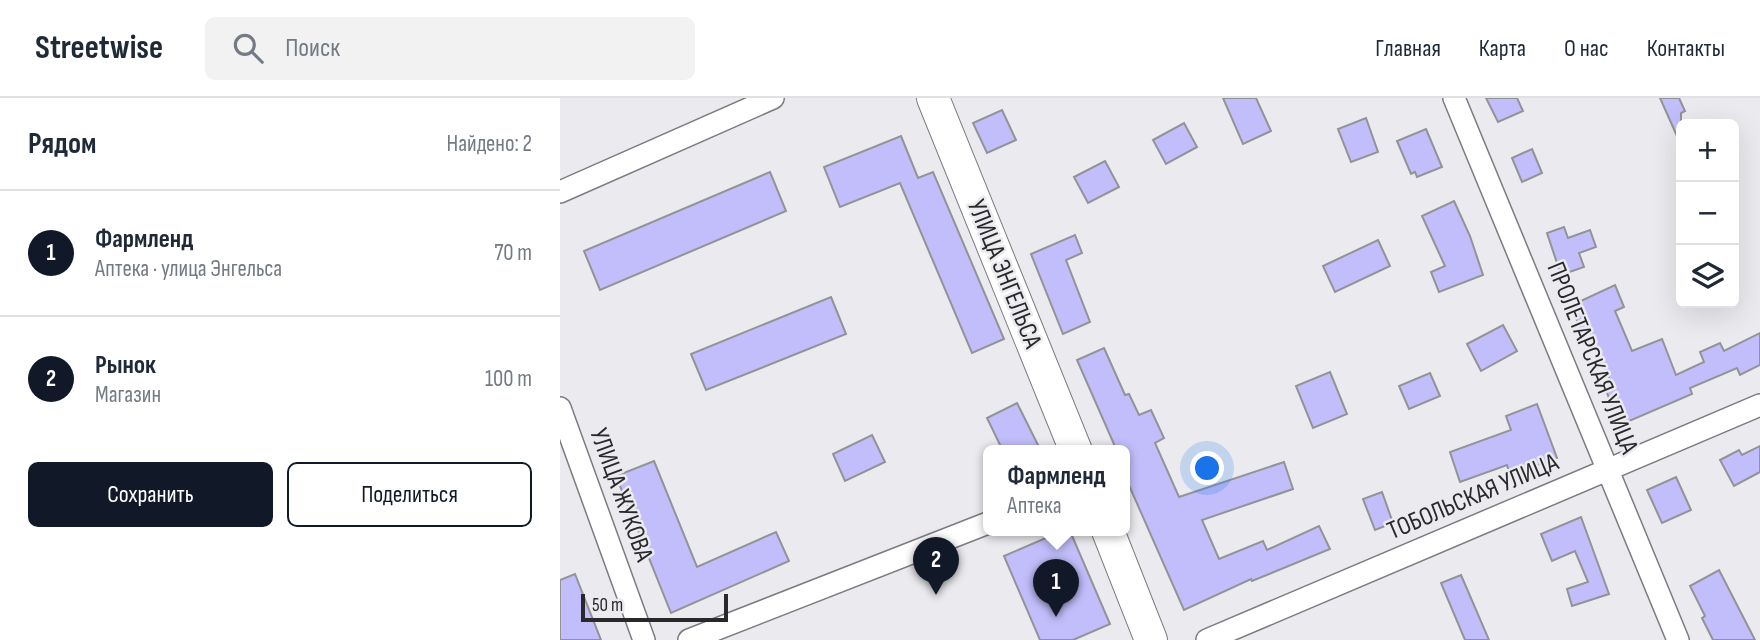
<!DOCTYPE html>
<html lang="ru">
<head>
<meta charset="utf-8">
<style>
	:root { --surface:#fff; --page:#f2f2f3; --text:#1f2937; --muted:#747a83; --line:#e0e1e3; --accent:#111827 }
	body { margin:0; font-family:"Sofia Sans Condensed",sans-serif; background:var(--page); color:var(--text) }
	.controls { position:absolute; right:21px; top:21px; display:grid; overflow:hidden; border-radius:10px; box-shadow:0 7px 28px #0002 }
	.controls button { width:63px; height:63px; display:grid; place-items:center; padding:0; border:0; border-bottom:2px solid var(--line); background:var(--surface); color:var(--text); font:35px sans-serif }
	.scale { position:absolute; left:21px; bottom:18px; width:147px; box-sizing:border-box; padding-left:7px; border:4px solid #29292b; border-top:0; font-size:19px; line-height:24px; white-space:nowrap; color:#29292b; -webkit-text-stroke:5px #ebebef; paint-order:stroke }
	.you { position:absolute; left:648px; top:371px; width:24px; height:24px; margin:-18px; border:5px solid #fff; border-radius:50%; background:#1a73e8; box-shadow:0 0 0 10px #1a73e833 }
	.badge { display:grid; place-items:center; width:46px; height:46px; border-radius:50%; background:var(--accent); color:#fff; font-size:23px; font-weight:700 }
	.pin { position:absolute; translate:-50% -58px; filter:drop-shadow(0 2px 4px #0008) }
	.pin::after { content:''; position:absolute; top:37px; width:24px; height:21px; background:inherit; clip-path:polygon(0 0,100% 0,50% 100%) }
	.popup { position:absolute; left:423px; top:347px; width:147px; height:91px; box-sizing:border-box; display:grid; place-content:center; border-radius:10px; background:var(--surface); filter:drop-shadow(0 2px 5px #0005); font-size:23px; white-space:nowrap; color:var(--muted) }
	.popup b { font-size:26px; color:var(--text) }
	.popup::after { content:''; position:absolute; left:50%; top:100%; margin-left:-14px; border:14px solid transparent; border-top-color:var(--surface) }
	.list { margin:0; padding:0; list-style:none }
	h2 { display:flex; justify-content:space-between; align-items:center; height:91px; margin:0; padding:0 28px; font-size:30px }
	h2 small { font-size:23px; font-weight:400; color:var(--muted) }
	.list li { display:grid; grid-template-columns:46px 1fr auto; gap:21px; align-items:center; box-sizing:border-box; height:126px; padding:0 28px; border-top:2px solid var(--line) }
	.list b { display:block; font-size:26px; white-space:nowrap }
	.list p { margin:0; font-size:23px; white-space:nowrap; color:var(--muted) }
	.list em { font-size:23px; font-style:normal; color:var(--muted) }
	.actions { display:flex; gap:14px; padding:21px 28px }
	.actions a { flex:1; padding:16px 0; border:2px solid var(--accent); border-radius:10px; text-align:center; font-size:24px; color:var(--accent) }
	.actions .main { background:var(--accent); color:#fff }
	.icon { flex:none; width:38px; height:38px; fill:none; stroke:currentColor; stroke-width:2; stroke-linecap:round; stroke-linejoin:round }
	.map { position:relative; flex:none; width:1200px; height:542px; overflow:hidden }
	header { display:flex; align-items:center; gap:42px; box-sizing:border-box; height:98px; padding:0 35px; background:var(--surface); border-bottom:2px solid var(--line) }
	header strong { font-size:33px }
	nav { display:flex; gap:38px; margin-inline-start:auto; font-size:24px }
	.search { width:490px; height:63px; background:var(--page); display:flex; align-items:center; gap:18px; box-sizing:border-box; padding:0 24px; border-radius:10px; color:var(--muted); font-size:26px }
	main { display:flex }
	aside { flex:1; background:var(--surface) }
	.map>svg:first-child { display:block }
	.building { fill:#c1befb; stroke:#939397; stroke-width:2 }
	.lines { fill:none; stroke-linecap:round; stroke-linejoin:round }
	.street-casing { stroke:#7c7c80; stroke-width:24 }
	.primary-casing { stroke:#7c7c80; stroke-width:34 }
	.street { stroke:#fff; stroke-width:21 }
	.primary { stroke:#fff; stroke-width:32 }
	.labels { text-anchor:middle; dominant-baseline:central; stroke-width:5; stroke-linejoin:round; paint-order:stroke }
	.street-label { font-size:26px; fill:#29292b; stroke:#ebebef }
</style>
</head>
<body>
<header>
<strong>Streetwise</strong>
<div class="search"><svg class="icon" aria-label="search" viewBox="0 0 24 24"><circle cx="10" cy="10" r="6"/><path d="M15 15l6 6"/></svg>Поиск</div>
<nav><a>Главная</a><a>Карта</a><a>О нас</a><a>Контакты</a></nav>
</header>
<main>
<aside>
<h2>Рядом<small>Найдено: 2</small></h2>
<ul class="list">
<li><span class="badge">1</span><div><b>Фармленд</b><p>Аптека · улица Энгельса</p></div><em>70 m</em></li>
<li><span class="badge">2</span><div><b>Рынок</b><p>Магазин</p></div><em>100 m</em></li>
</ul>
<div class="actions"><a class="main">Сохранить</a><a>Поделиться</a></div>
</aside>
<div class="map">
<svg width="1200" height="542" viewBox="0 0 1200 542">
	<rect width="100%" height="100%" fill="#ebebef"/>
	<g class="building">
		<polygon points="663,0 696,0 711,33 683,46"/>
		<polygon points="926,0 957,0 963,13 938,24"/>
		<polygon points="1100,0 1119,0 1125,13 1121,15 1121,47"/>
		<polygon points="442,12 456,42 427,55 413,25"/>
		<polygon points="806,20 818,54 791,64 778,31"/>
		<polygon points="624,25 637,49 606,66 593,42"/>
		<polygon points="866,31 882,69 857,79 855,74 851,76 837,43"/>
		<polygon points="341,38 358,80 373,74 444,241 412,255 340,85 280,109 264,69"/>
		<polygon points="972,51 982,75 962,84 952,60"/>
		<polygon points="545,63 559,89 528,105 514,79"/>
		<polygon points="210,74 226,113 40,192 24,153"/>
		<polygon points="894,103 910,138 923,177 879,194 871,174 885,168 862,118"/>
		<polygon points="1004,129 1008,140 1030,132 1036,149 1019,155 1024,169 1001,177 987,135"/>
		<polygon points="515,137 522,155 506,162 530,224 503,236 471,156"/>
		<polygon points="818,142 830,168 775,194 763,168"/>
		<polygon points="1055,187 1064,209 1055,213 1072,253 1102,241 1116,277 1144,264 1140,254 1160,245 1164,253 1200,235 1200,267 1180,277 1177,270 1130,290 1132,296 1060,327 1045,290 1052,287 1032,238 1026,241 1010,208"/>
		<polygon points="271,199 286,236 146,292 131,256"/>
		<polygon points="943,227 957,253 921,273 907,246"/>
		<polygon points="544,250 565,297 569,296 579,317 591,312 604,340 595,345 619,399 724,364 733,391 642,422 659,461 703,443 707,452 759,428 770,451 692,483 691,481 624,512 564,376 564,353 557,353 517,262"/>
		<polygon points="770,274 787,316 753,330 736,288"/>
		<polygon points="870,275 880,298 849,311 839,288"/>
		<polygon points="457,305 481,353 443,353 427,320"/>
		<polygon points="977,306 997,360 950,377 947,367 900,384 890,354 951,332 946,318"/>
		<polygon points="312,337 325,364 285,383 273,356"/>
		<polygon points="1200,348 1200,374 1174,388 1160,362 1179,352 1182,357"/>
		<polygon points="94,363 137,469 216,434 229,463 111,515 56,378"/>
		<polygon points="1116,379 1131,412 1102,425 1087,392"/>
		<polygon points="822,394 833,425 815,432 803,401"/>
		<polygon points="1021,419 1049,496 1012,508 1007,491 1028,484 1015,453 992,463 981,436"/>
		<polygon points="502,433 510,433 550,526 513,542 480,542 444,458"/>
		<polygon points="1159,472 1195,542 1153,542 1142,520 1145,518 1130,488"/>
		<polygon points="15,476 41,542 0,542 0,482"/>
		<polygon points="901,477 929,542 905,542 881,485"/>
	</g>
	<g class="lines">
		<defs>
			<g id="street">
				<polyline points="894,0 1118,542"/>
				<polyline points="0,94 213,0"/>
				<polyline points="0,310 84,542"/>
				<polyline points="129,542 428,425"/>
				<polyline points="647,542 1200,307"/>
			</g>
			<g id="primary">
				<polyline points="373,0 516,353"/>
				<polyline points="548,433 591,542"/>
			</g>
		</defs>
		<use href="#street" class="street-casing"/>
		<use href="#primary" class="primary-casing"/>
		<use href="#street" class="street"/>
		<use href="#primary" class="primary"/>
	</g>
	<g class="labels">
		<g class="street-label">
			<text transform="translate(444 176) rotate(68)">УЛИЦА ЭНГЕЛЬСА</text>
			<text transform="translate(1032 260) rotate(68)">ПРОЛЕТАРСКАЯ УЛИЦА</text>
			<text transform="translate(61 397) rotate(70)">УЛИЦА ЖУКОВА</text>
			<text transform="translate(913 399) rotate(-23)">ТОБОЛЬСКАЯ УЛИЦА</text>
		</g>
	</g>
</svg>
<div class="controls">
<button>+</button>
<button>−</button>
<button><svg class="icon" aria-label="layers" viewBox="0 0 24 24"><path d="M12 4l9 5-9 5-9-5zM3 14l9 5 9-5"/></svg></button>
</div>
<div class="scale">50 m</div>
<div class="you"></div>
<div class="pin badge" style="left:496px;top:519px">1</div>
<div class="popup"><b>Фармленд</b>Аптека</div>
<div class="pin badge" style="left:376px;top:497px">2</div>
</div>
</main>
</body>
</html>
